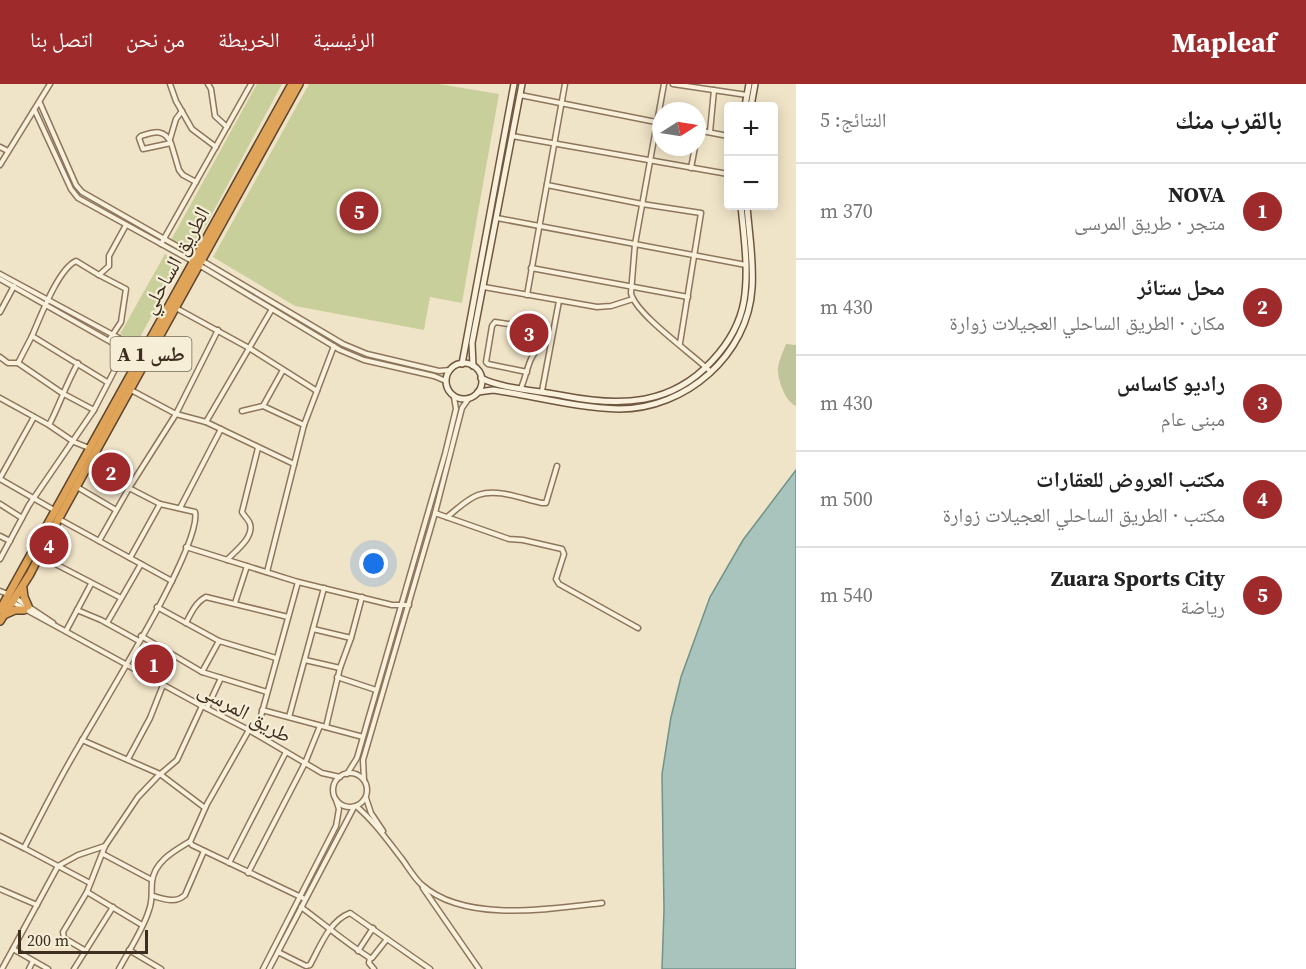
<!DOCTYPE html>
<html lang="ar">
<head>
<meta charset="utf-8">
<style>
	:root { --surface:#fff; --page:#f6f6f6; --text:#222; --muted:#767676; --line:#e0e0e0; --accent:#9e2a2b }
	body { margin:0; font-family:"Source Serif 4","Noto Naskh Arabic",serif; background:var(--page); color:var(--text); direction:rtl }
	.controls { position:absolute; right:18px; top:18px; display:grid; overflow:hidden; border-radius:6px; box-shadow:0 3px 15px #0003 }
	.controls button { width:54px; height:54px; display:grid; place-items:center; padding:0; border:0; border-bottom:2px solid var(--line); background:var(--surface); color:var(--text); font:30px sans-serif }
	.compass { position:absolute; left:652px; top:18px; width:54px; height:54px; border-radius:50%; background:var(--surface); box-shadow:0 3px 15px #0003; rotate:78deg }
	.scale { position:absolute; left:18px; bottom:15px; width:130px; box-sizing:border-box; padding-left:6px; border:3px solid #3d2e20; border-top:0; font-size:16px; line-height:21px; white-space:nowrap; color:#3d2e20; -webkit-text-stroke:4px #f7eed8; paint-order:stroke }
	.you { position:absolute; left:374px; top:480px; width:21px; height:21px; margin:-15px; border:4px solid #fff; border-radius:50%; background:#1a73e8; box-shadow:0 0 0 9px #1a73e833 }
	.badge { display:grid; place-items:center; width:39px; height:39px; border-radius:50%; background:var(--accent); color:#fff; font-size:20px; font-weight:700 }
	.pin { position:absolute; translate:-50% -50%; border:3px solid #fff; box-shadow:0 2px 6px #0006 }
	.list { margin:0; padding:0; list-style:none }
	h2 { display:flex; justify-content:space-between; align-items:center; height:78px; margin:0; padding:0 24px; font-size:26px }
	h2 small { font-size:20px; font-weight:400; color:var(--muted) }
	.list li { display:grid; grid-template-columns:39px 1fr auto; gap:18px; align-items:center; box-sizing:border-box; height:96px; padding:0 24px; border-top:2px solid var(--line) }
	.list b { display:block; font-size:22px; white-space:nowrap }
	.list p { margin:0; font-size:20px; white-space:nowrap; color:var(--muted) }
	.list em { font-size:20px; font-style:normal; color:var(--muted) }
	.map { position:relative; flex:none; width:796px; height:885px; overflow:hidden; direction:ltr }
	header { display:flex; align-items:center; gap:36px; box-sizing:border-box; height:84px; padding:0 30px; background:var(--accent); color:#fff }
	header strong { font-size:28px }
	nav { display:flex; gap:33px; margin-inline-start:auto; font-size:21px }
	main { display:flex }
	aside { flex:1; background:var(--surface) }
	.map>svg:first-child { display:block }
	.green { fill:#c9cf9b }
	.cemetery { fill:#bfc49a }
	.water { fill:#a9c4bc; stroke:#6f938a; stroke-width:1.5 }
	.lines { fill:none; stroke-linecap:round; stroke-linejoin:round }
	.street-casing { stroke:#8d765c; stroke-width:7 }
	.secondary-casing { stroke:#6f573f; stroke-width:8 }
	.highway-casing { stroke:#5b4430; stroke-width:10 }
	.street { stroke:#faf1dc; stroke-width:4 }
	.secondary { stroke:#faf1dc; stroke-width:5 }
	.highway { stroke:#e0a458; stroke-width:7 }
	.labels { text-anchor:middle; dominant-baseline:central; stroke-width:4.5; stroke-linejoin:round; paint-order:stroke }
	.shield { fill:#f7eed8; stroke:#756857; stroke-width:1.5 }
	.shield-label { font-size:20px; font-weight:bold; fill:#3d2e20 }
	.street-label { font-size:21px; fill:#3d2e20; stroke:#f7eed8 }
</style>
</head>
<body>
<header>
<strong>Mapleaf</strong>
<nav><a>الرئيسية</a><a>الخريطة</a><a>من نحن</a><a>اتصل بنا</a></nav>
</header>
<main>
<aside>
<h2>بالقرب منك<small>النتائج: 5</small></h2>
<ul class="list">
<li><span class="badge">1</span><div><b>NOVA</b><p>متجر · طريق المرسى</p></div><em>370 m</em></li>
<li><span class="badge">2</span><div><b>محل ستائر</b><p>مكان · الطريق الساحلي العجيلات زوارة</p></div><em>430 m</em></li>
<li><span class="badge">3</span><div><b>راديو كاساس</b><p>مبنى عام</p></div><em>430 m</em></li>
<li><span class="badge">4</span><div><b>مكتب العروض للعقارات</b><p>مكتب · الطريق الساحلي العجيلات زوارة</p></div><em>500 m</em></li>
<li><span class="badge">5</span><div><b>Zuara Sports City</b><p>رياضة</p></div><em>540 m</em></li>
</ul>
</aside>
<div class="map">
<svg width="796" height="885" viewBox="0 0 796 885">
	<rect width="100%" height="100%" fill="#f0e4c8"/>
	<g class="green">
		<polygon points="257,0 282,0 192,167 171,156"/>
		<polygon points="309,0 439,0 499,10 462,219 430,213 424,246 295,222 213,173"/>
		<polygon points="165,170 180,179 137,259 120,250"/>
	</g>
	<path class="cemetery" d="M 786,260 L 796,261 L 796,322 C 786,318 779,299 778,288 C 777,280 783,268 786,260 Z"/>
	<polygon class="water" points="796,386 796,885 662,885 664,826 662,690 671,633 681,593 710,513 743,456"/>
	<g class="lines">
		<defs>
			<g id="street">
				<polyline points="170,0 176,17 192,45 216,63"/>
				<polyline points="208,0 211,5 215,32 227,43"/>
				<path d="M 664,0 L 635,160 L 631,209 C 635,230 694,271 711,288"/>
				<polyline points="673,0 747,11"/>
				<polyline points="520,11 661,39"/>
				<polyline points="40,19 76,101 82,108 196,173"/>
				<polyline points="35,27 71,105 78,114 194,178"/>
				<polyline points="697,46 728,52"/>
				<polyline points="710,48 714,6"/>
				<polyline points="512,52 728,90"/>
				<polyline points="170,55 176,35 182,27"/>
				<path d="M 171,59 L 143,65 L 139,54 L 141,52 C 154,48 164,44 171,59 L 179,86 L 183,91 L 196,98"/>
				<polyline points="0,63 8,67"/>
				<polyline points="0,81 50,0"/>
				<polyline points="691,84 695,63"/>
				<polyline points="547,101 642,120 701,129 680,259"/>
				<polyline points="497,134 746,181"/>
				<polyline points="161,160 251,0"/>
				<polyline points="201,176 343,260 367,270 439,287 450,286"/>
				<polyline points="199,181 340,266 364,276 434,292 446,297"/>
				<polyline points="531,184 688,213"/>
				<polyline points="0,190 143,267"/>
				<polyline points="99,191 126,205 121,238 109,256"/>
				<polyline points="0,195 139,274"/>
				<polyline points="484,203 597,223 611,222 633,215"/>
				<polyline points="527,211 565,0"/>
				<polyline points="176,224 249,264 317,307"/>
				<polyline points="0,228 14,202"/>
				<polyline points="0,273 8,279 18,279 62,309 94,326"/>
				<polyline points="18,279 32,252"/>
				<path d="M 107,298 L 32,252 C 40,234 58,185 76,177 L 99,191 L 109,182 L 109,172 L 126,141"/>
				<path d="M 521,304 C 525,295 527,284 531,275 C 537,264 545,258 536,244 L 495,238 L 492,242 L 486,278 L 488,280 L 527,288"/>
				<polyline points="131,306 176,330 206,338 294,380"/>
				<polyline points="542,307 559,217"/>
				<polyline points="0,314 49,341 74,358 89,364"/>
				<polyline points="263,322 304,341"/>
				<polyline points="242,327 263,322 283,286"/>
				<polyline points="206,338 272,225"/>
				<path d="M 49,341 C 60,320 66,300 78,279"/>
				<polyline points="0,394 34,333"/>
				<polyline points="0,395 54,426"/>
				<polyline points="77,403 116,426"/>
				<polyline points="0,420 22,434"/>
				<polyline points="180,424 221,345"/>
				<polyline points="435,429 509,455 523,456 562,465 564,470 556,495 559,500 638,544"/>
				<path d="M 447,433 C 456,426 467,415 478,411 C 498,404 522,415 542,419 L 546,419 L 557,382"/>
				<polyline points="59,435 172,497"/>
				<polyline points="0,452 10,457"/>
				<polyline points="99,457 129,404 176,330 218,246"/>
				<polyline points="186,463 298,498 392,521 409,521"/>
				<polyline points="40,472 121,514"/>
				<polyline points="130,474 160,420"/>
				<polyline points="0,475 29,421 94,326 125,266"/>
				<path d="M 227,476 C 235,467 254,454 250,440 C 249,436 244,432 242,428 L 258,364"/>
				<polyline points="267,488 304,341 334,262"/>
				<polyline points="0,507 8,510"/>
				<polyline points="14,513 53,539"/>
				<polyline points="12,518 202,622 249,646 322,689 340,693"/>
				<polyline points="235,519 247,482"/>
				<polyline points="157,523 219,557 276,574"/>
				<polyline points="77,526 101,536 139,557"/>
				<polyline points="107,539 141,480"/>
				<path d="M 186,539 C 191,529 196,518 206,513 L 288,533"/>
				<polyline points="313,545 351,554"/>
				<polyline points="66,547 91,500"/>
				<polyline points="141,552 202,588 267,608"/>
				<polyline points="305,576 340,584"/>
				<polyline points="202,588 219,557"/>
				<polyline points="337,593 376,606"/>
				<polyline points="207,624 221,594"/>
				<polyline points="262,626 363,653"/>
				<polyline points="289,633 324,504"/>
				<polyline points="326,643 340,584 351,554 362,513"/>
				<polyline points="249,646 207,720 190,758 192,761 305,815"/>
				<polyline points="256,650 298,498"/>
				<polyline points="82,656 160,690 205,724"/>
				<polyline points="128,675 150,634 163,601"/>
				<circle cx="350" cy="706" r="17"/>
				<polyline points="347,690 357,674 445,370 456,325 454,313"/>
				<polyline points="364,696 363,676 435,429 462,324 469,314"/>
				<polyline points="366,714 371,729 383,747"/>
				<path d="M 356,722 C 374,737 388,757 402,775 C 408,783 414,794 422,801 C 465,839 549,825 602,819"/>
				<path d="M 0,752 L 24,764 C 39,735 53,707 69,679 C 91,639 203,462 195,428 L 160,420 L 129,404"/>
				<polyline points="24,764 90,799"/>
				<polyline points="103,770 152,796"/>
				<polyline points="229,779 286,668"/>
				<polyline points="248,789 305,679 320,642"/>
				<polyline points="423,804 479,885"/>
				<polyline points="0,805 37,821"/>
				<polyline points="87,808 142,841"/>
				<path d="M 153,812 C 164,815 175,820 185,811 L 204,767"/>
				<polyline points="387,855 430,885"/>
				<polyline points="13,865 48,885"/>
				<polyline points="129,866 161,885"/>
				<polyline points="86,867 64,854 63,848 87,808 105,762 138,713 157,693 177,676 202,622"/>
				<polyline points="358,867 373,844"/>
				<path d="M 278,868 L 306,882 L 310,881 C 320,863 329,837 350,829 L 387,855 L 372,874 L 370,874 C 346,859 324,840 301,823"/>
				<polyline points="370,874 369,879 374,885"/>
				<polyline points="2,885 58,782 78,771 105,762"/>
				<polyline points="29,885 33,877"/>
				<polyline points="74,885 113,823"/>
				<path d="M 119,885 C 129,866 143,846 149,826 C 153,816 151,808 152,798 C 154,778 174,767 189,758"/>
				<polyline points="263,885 336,742 339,725 336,716"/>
				<polyline points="269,885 354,723"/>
			</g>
			<g id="secondary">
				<polyline points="745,22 749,0"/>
				<polyline points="751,22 755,0"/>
				<circle cx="464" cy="297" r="18"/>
				<polyline points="462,280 514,0"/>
				<polyline points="473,282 472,259 522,0"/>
				<path d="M 481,294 C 501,305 542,307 565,312 C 621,323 672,321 712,277 C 728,260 740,240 744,217 C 749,186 744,153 741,122"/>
				<path d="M 478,308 L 493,306 C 534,312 577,324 619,325 C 686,325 748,271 752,204 C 754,177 749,149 747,122"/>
			</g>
			<g id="highway">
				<polyline points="23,505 24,513 28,522"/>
				<polyline points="0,526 292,0"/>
				<polyline points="6,530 15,526 24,526"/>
				<polyline points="0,537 30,490 59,434 299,0"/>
			</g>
		</defs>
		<use href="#street" class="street-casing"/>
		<use href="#secondary" class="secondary-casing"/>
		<use href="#highway" class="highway-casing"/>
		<use href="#street" class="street"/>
		<use href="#secondary" class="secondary"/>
		<use href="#highway" class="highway"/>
	</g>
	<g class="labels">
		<rect class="shield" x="110.5" y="253" width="81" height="34" rx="4.5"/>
		<g class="shield-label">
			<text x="151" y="270">A 1 طس</text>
		</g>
		<g class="street-label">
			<text transform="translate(175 176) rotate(-61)">الطريق الساحلي</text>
			<text transform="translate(245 628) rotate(29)">طريق المرسى</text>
		</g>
	</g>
</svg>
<div class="controls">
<button>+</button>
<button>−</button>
</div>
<svg class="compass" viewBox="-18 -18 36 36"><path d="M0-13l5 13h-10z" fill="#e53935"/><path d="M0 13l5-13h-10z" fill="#767676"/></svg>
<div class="scale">200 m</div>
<div class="you"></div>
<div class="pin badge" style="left:154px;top:580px">1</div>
<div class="pin badge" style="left:111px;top:388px">2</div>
<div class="pin badge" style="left:529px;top:249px">3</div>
<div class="pin badge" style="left:49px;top:461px">4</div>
<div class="pin badge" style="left:359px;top:127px">5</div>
</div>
</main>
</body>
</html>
